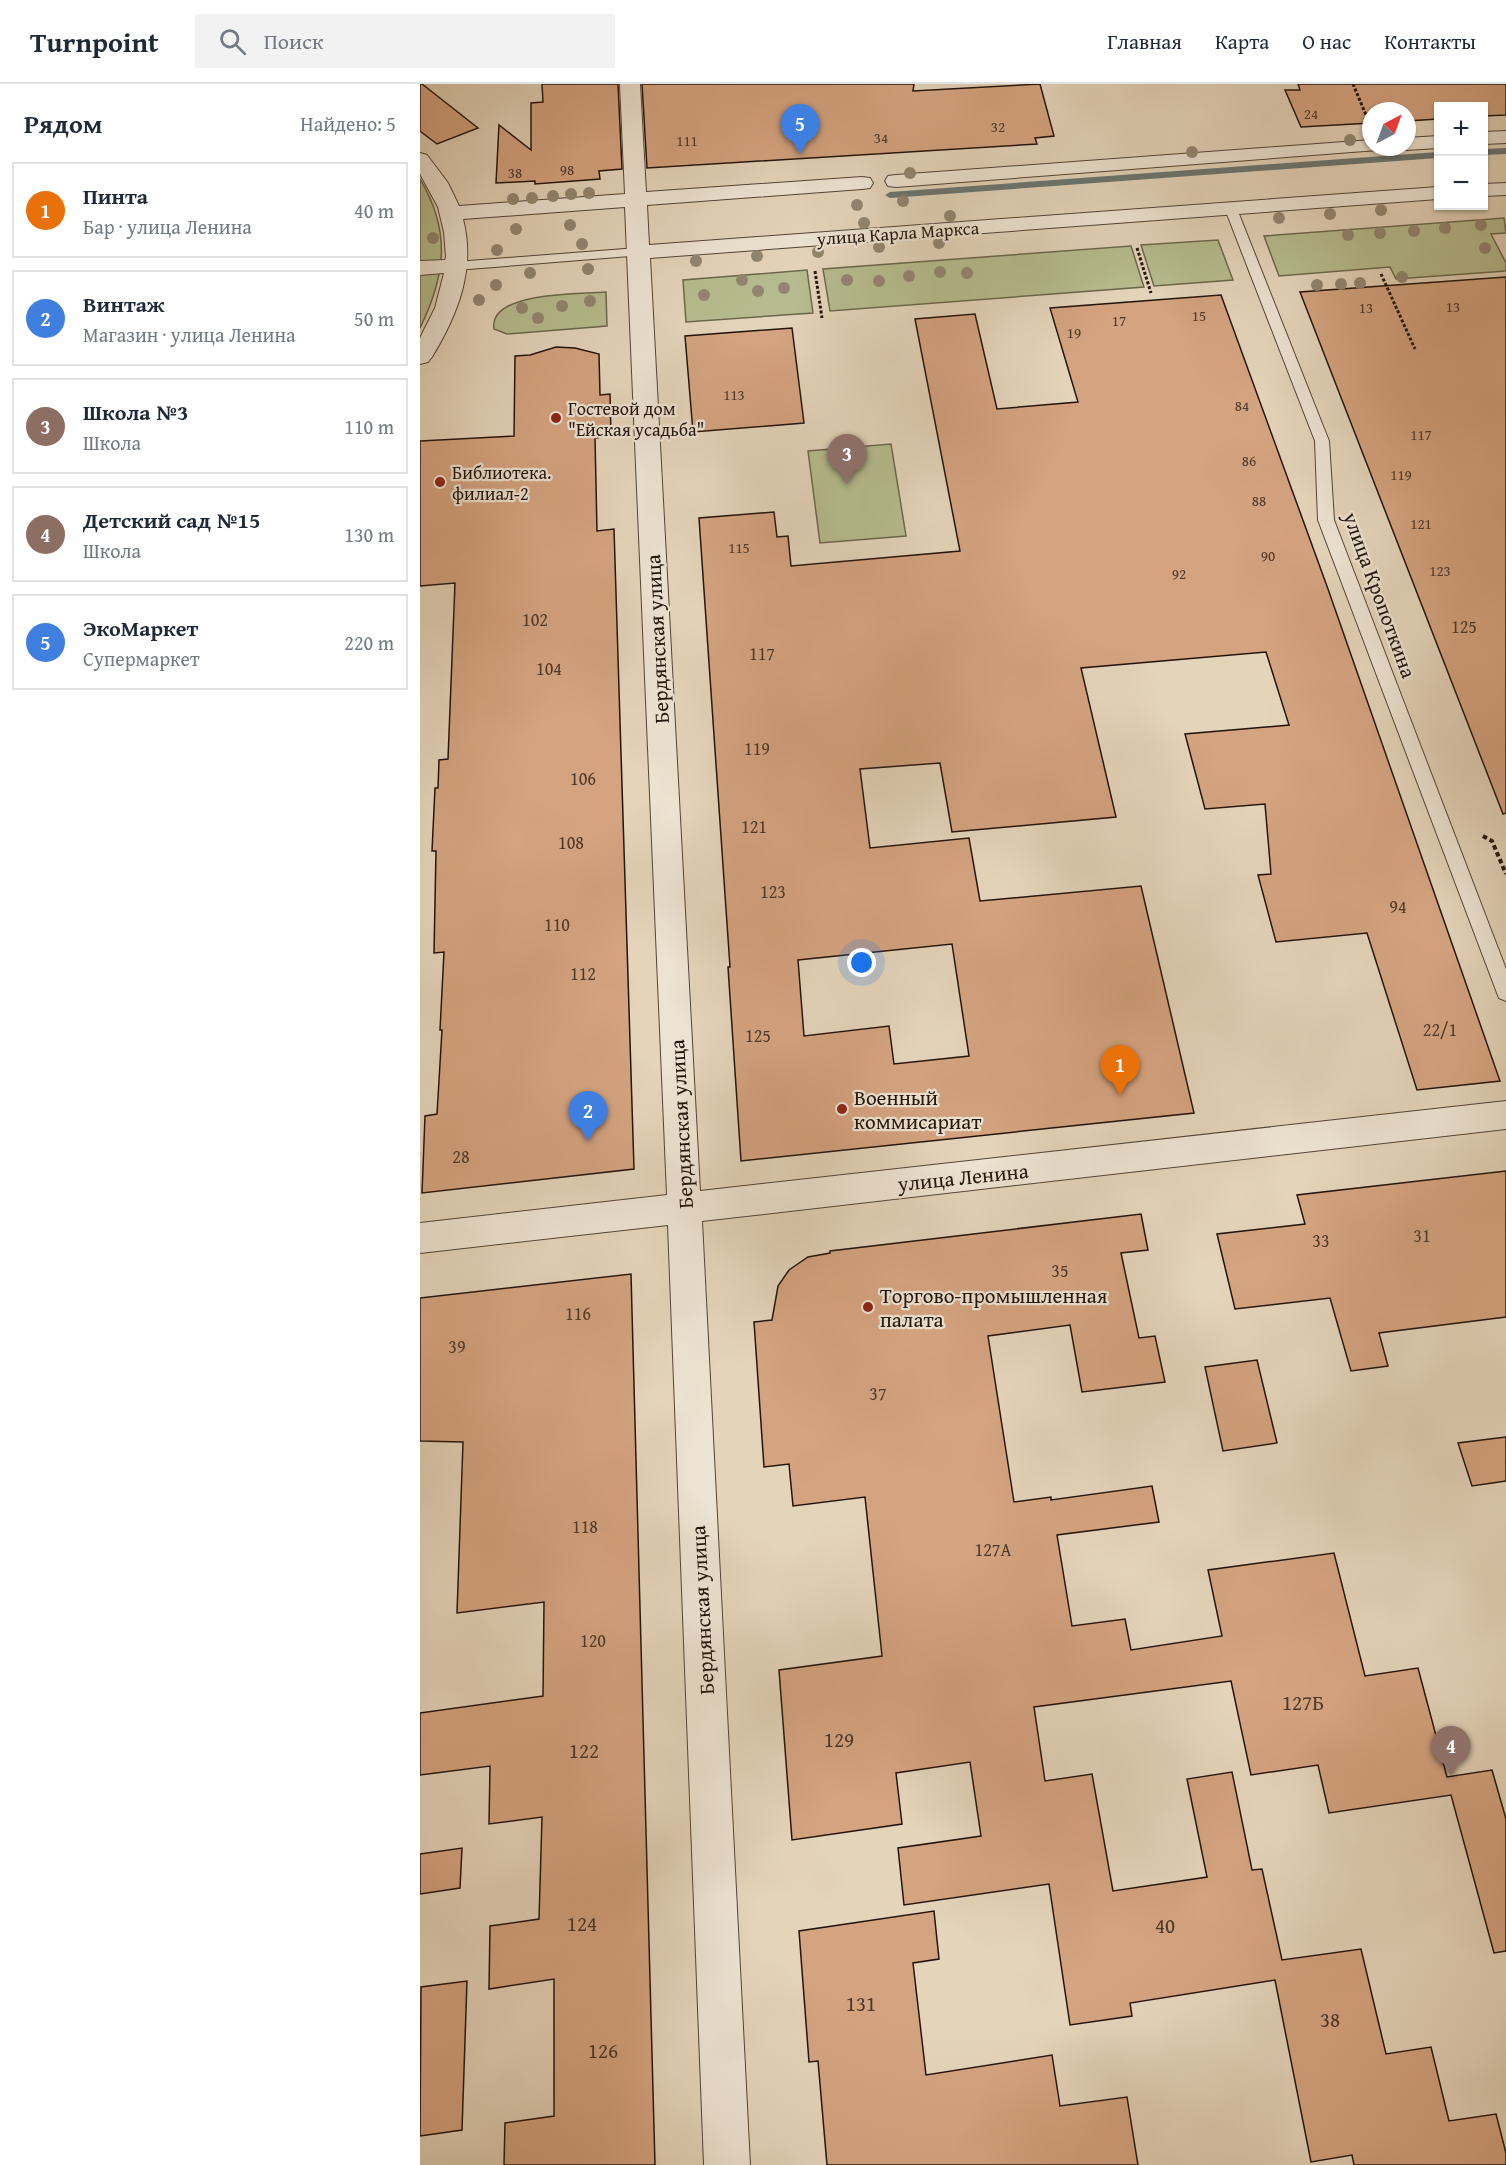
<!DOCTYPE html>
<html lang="ru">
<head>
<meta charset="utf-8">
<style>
	:root { --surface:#fff; --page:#f2f2f3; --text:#1f2937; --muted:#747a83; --line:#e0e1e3; --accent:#8f2418 }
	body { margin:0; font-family:"Gentium Book Plus",serif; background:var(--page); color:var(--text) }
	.controls { position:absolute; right:18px; top:18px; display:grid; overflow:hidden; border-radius:0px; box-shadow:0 2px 4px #0004 }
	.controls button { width:54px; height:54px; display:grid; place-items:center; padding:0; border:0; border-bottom:2px solid var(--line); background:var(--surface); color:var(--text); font:30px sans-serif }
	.compass { position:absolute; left:942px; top:18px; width:54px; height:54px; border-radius:50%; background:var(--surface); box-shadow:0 2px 4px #0004; rotate:41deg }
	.you { position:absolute; left:442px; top:879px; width:21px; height:21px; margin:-15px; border:4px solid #fff; border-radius:50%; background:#1a73e8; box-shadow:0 0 0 9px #1a73e833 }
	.badge { display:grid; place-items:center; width:39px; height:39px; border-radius:50%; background:var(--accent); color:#fff; font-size:20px; font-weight:700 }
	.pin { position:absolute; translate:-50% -50px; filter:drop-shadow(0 2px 3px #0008) }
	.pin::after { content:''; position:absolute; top:32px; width:21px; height:18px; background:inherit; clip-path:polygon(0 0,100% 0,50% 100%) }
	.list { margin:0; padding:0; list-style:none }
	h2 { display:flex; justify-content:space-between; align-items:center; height:78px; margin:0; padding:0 24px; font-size:26px }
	h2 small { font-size:20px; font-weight:400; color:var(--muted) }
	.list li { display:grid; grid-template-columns:39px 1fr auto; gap:18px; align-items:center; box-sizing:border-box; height:96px; margin:0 12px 12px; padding:0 12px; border:2px solid var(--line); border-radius:0px }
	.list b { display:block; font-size:22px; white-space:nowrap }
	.list p { margin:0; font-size:20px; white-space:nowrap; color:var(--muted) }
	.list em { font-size:20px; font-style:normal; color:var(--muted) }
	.icon { flex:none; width:33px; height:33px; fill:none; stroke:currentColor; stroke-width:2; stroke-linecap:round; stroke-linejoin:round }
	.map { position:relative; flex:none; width:1086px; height:2081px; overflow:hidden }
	header { display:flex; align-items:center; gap:36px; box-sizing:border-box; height:84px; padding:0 30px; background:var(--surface); border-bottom:2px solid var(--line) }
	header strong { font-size:28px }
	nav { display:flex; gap:33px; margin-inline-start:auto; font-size:21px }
	.search { width:420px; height:54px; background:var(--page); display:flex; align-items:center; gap:15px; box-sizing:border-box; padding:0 21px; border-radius:0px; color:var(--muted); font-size:22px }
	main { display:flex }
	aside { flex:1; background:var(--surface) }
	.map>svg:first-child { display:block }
	.green { fill:#b6bc8f; stroke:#6c684d; stroke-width:1.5 }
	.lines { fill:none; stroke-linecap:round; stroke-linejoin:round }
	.stream { fill:#697672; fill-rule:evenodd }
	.building { fill:#d4a380; stroke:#23140b; stroke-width:1.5; fill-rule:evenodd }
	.lane-casing { stroke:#534437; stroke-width:2 }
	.street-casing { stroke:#534437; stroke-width:2 }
	.path-far1 { stroke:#23140b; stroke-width:3; stroke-dasharray:3 2; stroke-linecap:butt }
	.path { stroke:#23140b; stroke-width:4; stroke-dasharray:4.5 3; stroke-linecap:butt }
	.lane { fill:#ede3d2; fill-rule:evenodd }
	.street { fill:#ede3d2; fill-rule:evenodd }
	.tree { fill:#928670 }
	.poi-dot { fill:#8f2418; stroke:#ede3d2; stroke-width:2 }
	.labels { text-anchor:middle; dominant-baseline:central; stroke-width:4.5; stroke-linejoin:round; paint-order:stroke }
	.far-number-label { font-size:15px; fill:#4f3828 }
	.far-street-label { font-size:18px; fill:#23140b; stroke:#ede3d2 }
	.far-poi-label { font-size:18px; fill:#23140b; stroke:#ede3d2; text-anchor:start }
	.number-label { font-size:18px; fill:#4f3828 }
	.street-label { font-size:21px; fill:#23140b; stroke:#ede3d2 }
	.poi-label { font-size:21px; fill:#23140b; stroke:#ede3d2; text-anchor:start }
	.near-number-label { font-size:21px; fill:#4f3828 }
</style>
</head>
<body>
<header>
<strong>Turnpoint</strong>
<div class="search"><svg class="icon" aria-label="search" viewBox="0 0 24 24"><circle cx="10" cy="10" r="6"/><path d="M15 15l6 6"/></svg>Поиск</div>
<nav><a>Главная</a><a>Карта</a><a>О нас</a><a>Контакты</a></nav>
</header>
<main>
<aside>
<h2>Рядом<small>Найдено: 5</small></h2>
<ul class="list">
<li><span class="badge" style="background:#e8710a">1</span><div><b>Пинта</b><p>Бар · улица Ленина</p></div><em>40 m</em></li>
<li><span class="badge" style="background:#3f7fe0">2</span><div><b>Винтаж</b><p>Магазин · улица Ленина</p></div><em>50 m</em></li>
<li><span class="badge" style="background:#8d6e63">3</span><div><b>Школа №3</b><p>Школа</p></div><em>110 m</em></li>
<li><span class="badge" style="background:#8d6e63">4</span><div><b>Детский сад №15</b><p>Школа</p></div><em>130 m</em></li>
<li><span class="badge" style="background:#3f7fe0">5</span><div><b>ЭкоМаркет</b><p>Супермаркет</p></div><em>220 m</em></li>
</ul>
</aside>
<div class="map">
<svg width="1086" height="2081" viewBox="0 0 1086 2081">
	<rect width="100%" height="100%" fill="#e4d4ba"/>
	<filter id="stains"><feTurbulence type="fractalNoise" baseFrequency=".00333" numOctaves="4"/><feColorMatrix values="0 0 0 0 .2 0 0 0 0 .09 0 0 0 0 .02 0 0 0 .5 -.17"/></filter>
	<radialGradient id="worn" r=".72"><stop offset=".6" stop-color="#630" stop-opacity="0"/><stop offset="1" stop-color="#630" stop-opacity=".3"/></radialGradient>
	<g class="green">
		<path d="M 0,95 C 31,147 26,191 0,244 Z"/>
		<polygon points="1084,134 1086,149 1071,150 1086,179 1086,187 976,195 970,183 859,192 844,152"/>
		<polygon points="798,156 813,196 734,202 721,161"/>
		<polygon points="711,162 724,203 410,227 403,185"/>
		<polygon points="387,186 393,229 266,238 263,196"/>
		<path d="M 186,208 L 187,242 L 87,250 L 74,245 C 68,207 163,210 186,208 Z"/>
		<polygon points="471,360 486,452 400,459 388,367"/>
	</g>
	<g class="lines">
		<g class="stream">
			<polygon points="1086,64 1086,70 1064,71 1064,65"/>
			<polygon points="1018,68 1018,74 470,114 465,111 470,108"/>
		</g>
	</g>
	<g class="building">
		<polygon points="0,0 2,0 58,44 17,60 0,47"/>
		<polygon points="122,0 198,0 202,85 179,87 180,95 115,100 115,97 76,99 79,41 111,66 111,19 123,18"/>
		<polygon points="222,0 494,0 493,7 620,0 634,52 615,54 617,60 227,84"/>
		<polygon points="878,0 1086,0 1086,31 1064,32 1064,22 1018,22 1018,35 987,37 987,27 951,27 951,39 881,43 865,6 880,6"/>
		<polygon points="1086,193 1086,729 1083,730 880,208"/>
		<path d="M 801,211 L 908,505 L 1080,997 L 997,1006 L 947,849 L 856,858 L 838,791 L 851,790 L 845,720 L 785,725 L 765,650 L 869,641 L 846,568 L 661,584 L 696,733 L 532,748 L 520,679 L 440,685 L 450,764 L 549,754 L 560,817 L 721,802 L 774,1029 L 321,1077 L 308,883 L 310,883 L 279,434 L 354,428 L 357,453 L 368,452 L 371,482 L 540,467 L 495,235 L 555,230 L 577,325 L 658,318 L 630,224 ZM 532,860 L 549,972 L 474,980 L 469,942 L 384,952 L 378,876 Z"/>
		<polygon points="372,244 384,339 273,348 265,252"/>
		<polygon points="136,263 155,264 179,270 180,311 190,310 191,352 175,354 177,447 194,445 214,1085 2,1109 5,1032 17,1030 22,946 20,946 24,868 14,869 16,767 12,767 15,704 18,704 19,676 28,675 35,499 0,502 0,357 94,352 95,272 110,271"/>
		<polygon points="1086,1087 1086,1233 959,1249 968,1282 931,1287 910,1214 815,1225 797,1150 885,1140 877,1111"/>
		<polygon points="721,1130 728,1166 701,1169 719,1254 735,1252 745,1298 662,1308 650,1241 568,1252 594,1418 631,1413 631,1416 732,1402 739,1438 637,1451 652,1542 705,1535 711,1566 802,1552 788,1486 914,1469 945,1592 998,1584 1027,1693 1072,1686 1086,1735 1086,1867 1074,1869 1031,1711 909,1729 898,1681 831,1691 811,1597 614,1623 625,1697 672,1690 693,1807 787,1793 767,1695 812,1688 832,1786 842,1785 862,1876 941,1865 966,1970 1011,1963 1029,2037 1076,2030 1086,2069 1086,2081 934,2081 932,2071 891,2078 855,1896 710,1919 712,1932 650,1941 629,1800 484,1821 478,1764 561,1752 550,1678 476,1689 482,1740 372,1756 359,1586 462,1572 445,1413 373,1422 369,1380 344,1383 334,1238 352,1236 358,1202 369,1186 388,1173 410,1169 410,1167"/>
		<polygon points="211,1190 235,2081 84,2081 85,2039 134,2032 134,1895 69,1905 70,1842 119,1835 122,1733 69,1740 70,1682 0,1691 0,1629 123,1612 124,1518 37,1529 43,1358 0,1357 0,1214"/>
		<polygon points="837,1276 857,1359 803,1367 785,1283"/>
		<polygon points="1086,1353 1086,1397 1052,1402 1038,1359"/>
		<polygon points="42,1764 40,1804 0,1810 0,1770"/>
		<polygon points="514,1827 519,1875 493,1879 506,1991 632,1971 640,2022 707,2013 718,2081 407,2081 398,1977 389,1978 379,1847"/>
		<polygon points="47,1897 42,2046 0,2052 1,1903"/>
	</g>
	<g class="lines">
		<defs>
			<g id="lane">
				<polygon points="811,121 817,125 909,357 914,436 1086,885 1086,917 1079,914 1077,909 898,436 895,357 805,125"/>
				<polygon points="218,164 223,165 225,168 223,171 36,186 29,182 36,178"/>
			</g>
			<g id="street">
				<path d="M 200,0 L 220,0 L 226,108 L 442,93 L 450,94 L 453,99 L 450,104 L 442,105 L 227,121 L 229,161 L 1018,103 L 1018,115 L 230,174 L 280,1107 L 1086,1017 L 1086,1045 L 282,1137 L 330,2081 L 284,2081 L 248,1141 L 0,1169 L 0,1139 L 247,1111 L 205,123 L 43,135 C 56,185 38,230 12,273 L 8,278 L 0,280 L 0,254 L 15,224 L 24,189 L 0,191 L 0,177 L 25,176 L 26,173 L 24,148 L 18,123 L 0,90 L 0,69 L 7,71 L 28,99 L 39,122 L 205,110 Z"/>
				<polygon points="1086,47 1086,59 1064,60 1064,48"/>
				<polygon points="1018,52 1018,64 987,66 979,63 987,63 987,54"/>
				<polygon points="951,56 951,63 961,63 958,66 476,103 468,102 465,97 468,92 476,91"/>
				<polygon points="1086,99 1086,111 1064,112 1064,100"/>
			</g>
		</defs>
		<use href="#lane" class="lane-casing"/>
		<use href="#street" class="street-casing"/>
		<g class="path-far1">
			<polyline points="933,0 946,31"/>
			<polyline points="717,164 731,209"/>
			<polyline points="395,187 402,234"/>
			<polyline points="961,190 995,265"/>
		</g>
		<polyline class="path" points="1063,752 1072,757 1086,790"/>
		<use href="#lane" class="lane"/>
		<use href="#street" class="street"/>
	</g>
	<g class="tree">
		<circle cx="930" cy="56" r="6"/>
		<circle cx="772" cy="68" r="6"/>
		<circle cx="490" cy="89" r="6"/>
		<circle cx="169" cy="109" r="6"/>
		<circle cx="151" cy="110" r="6"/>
		<circle cx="133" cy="112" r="6"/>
		<circle cx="112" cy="114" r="6"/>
		<circle cx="93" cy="115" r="6"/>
		<circle cx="483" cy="117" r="6"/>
		<circle cx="437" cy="121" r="6"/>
		<circle cx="961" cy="126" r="6"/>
		<circle cx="910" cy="130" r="6"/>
		<circle cx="530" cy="132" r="6"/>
		<circle cx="859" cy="134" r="6"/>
		<circle cx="444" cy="139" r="6"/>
		<circle cx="150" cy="141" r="6"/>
		<circle cx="1061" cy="141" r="6"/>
		<circle cx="1025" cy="144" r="6"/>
		<circle cx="96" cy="145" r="6"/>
		<circle cx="994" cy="147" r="6"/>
		<circle cx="960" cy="149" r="6"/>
		<circle cx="928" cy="151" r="6"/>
		<circle cx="13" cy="154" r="6"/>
		<circle cx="519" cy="159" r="6"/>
		<circle cx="162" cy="160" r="6"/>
		<circle cx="459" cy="163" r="6"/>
		<circle cx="1065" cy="164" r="6"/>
		<circle cx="77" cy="166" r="6"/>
		<circle cx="398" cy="168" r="6"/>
		<circle cx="337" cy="172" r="6"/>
		<circle cx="276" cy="177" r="6"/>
		<circle cx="168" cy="185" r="6"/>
		<circle cx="520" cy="188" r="6"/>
		<circle cx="110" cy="189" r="6"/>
		<circle cx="547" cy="189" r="6"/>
		<circle cx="489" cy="192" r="6"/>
		<circle cx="982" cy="193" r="6"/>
		<circle cx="322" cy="196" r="6"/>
		<circle cx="427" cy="196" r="6"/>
		<circle cx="459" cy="197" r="6"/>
		<circle cx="940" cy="199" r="6"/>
		<circle cx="921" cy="200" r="6"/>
		<circle cx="76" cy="201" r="6"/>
		<circle cx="897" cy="201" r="6"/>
		<circle cx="364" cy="204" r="6"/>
		<circle cx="338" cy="207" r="6"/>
		<circle cx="284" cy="211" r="6"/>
		<circle cx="59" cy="216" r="6"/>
		<circle cx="170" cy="217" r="6"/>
		<circle cx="142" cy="222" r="6"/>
		<circle cx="102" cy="224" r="6"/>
		<circle cx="118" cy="234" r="6"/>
	</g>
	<g class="poi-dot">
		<circle cx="136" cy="334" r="6"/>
		<circle cx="20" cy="398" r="6"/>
		<circle cx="422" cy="1025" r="6"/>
		<circle cx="448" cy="1223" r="6"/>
	</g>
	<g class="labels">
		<g class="far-number-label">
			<text x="891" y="29">24</text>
			<text x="578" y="42">32</text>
			<text x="461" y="53">34</text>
			<text x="267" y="56">111</text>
			<text x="147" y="85">98</text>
			<text x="95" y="88">38</text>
			<text x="1033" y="222">13</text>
			<text x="946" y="223">13</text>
			<text x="779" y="231">15</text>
			<text x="699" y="236">17</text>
			<text x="654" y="248">19</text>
			<text x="314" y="310">113</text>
			<text x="822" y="321">84</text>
			<text x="1001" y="350">117</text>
			<text x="829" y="376">86</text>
			<text x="981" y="390">119</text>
			<text x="839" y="416">88</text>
			<text x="1001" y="439">121</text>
			<text x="319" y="463">115</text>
			<text x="848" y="471">90</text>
			<text x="1020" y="486">123</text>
			<text x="759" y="489">92</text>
		</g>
		<g class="far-street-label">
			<text transform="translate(478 149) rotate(-4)">улица Карла Маркса</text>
		</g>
		<g class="far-poi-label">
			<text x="148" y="324">Гостевой дом<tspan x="148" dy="21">"Ейская усадьба"</tspan></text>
			<text x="32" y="388">Библиотека.<tspan x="32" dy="21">филиал-2</tspan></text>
		</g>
		<g class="number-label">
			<text x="115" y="535">102</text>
			<text x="1044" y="542">125</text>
			<text x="342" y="569">117</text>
			<text x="129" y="584">104</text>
			<text x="337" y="664">119</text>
			<text x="163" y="694">106</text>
			<text x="334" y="742">121</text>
			<text x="151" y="758">108</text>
			<text x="353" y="807">123</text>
			<text x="978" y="822">94</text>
			<text x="137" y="840">110</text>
			<text x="163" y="889">112</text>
			<text x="1020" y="945">22/1</text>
			<text x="338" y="951">125</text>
			<text x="41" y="1072">28</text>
			<text x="1002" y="1151">31</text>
			<text x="901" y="1156">33</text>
			<text x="640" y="1186">35</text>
			<text x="158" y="1229">116</text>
			<text x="37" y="1262">39</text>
			<text x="458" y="1309">37</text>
			<text x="165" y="1442">118</text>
			<text x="573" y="1465">127А</text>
			<text x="173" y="1556">120</text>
		</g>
		<g class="street-label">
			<text transform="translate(960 511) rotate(70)">улица Кропоткина</text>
			<text transform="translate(237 555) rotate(-93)">Бердянская улица</text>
			<text transform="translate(261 1040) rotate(-93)">Бердянская улица</text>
			<text transform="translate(543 1093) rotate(-6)">улица Ленина</text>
			<text transform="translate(282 1526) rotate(-93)">Бердянская улица</text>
		</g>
		<g class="poi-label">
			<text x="434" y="1013">Военный<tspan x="434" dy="24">коммисариат</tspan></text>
			<text x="460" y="1211">Торгово-промышленная<tspan x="460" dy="24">палата</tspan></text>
		</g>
		<g class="near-number-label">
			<text x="883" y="1618">127Б</text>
			<text x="419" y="1655">129</text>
			<text x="164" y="1666">122</text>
			<text x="162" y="1839">124</text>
			<text x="745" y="1841">40</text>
			<text x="441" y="1919">131</text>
			<text x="910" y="1935">38</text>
			<text x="183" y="1966">126</text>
		</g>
	</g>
	<rect width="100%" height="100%" filter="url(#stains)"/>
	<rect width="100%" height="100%" fill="url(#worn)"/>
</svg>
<div class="controls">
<button>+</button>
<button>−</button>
</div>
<svg class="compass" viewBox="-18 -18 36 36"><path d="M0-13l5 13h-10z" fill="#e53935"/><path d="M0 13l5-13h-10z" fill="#747a83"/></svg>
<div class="you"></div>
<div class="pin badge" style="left:700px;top:1011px;background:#e8710a">1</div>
<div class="pin badge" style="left:168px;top:1057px;background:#3f7fe0">2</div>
<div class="pin badge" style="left:427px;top:400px;background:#8d6e63">3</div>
<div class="pin badge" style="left:1031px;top:1692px;background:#8d6e63">4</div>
<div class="pin badge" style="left:380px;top:70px;background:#3f7fe0">5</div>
</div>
</main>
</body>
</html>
